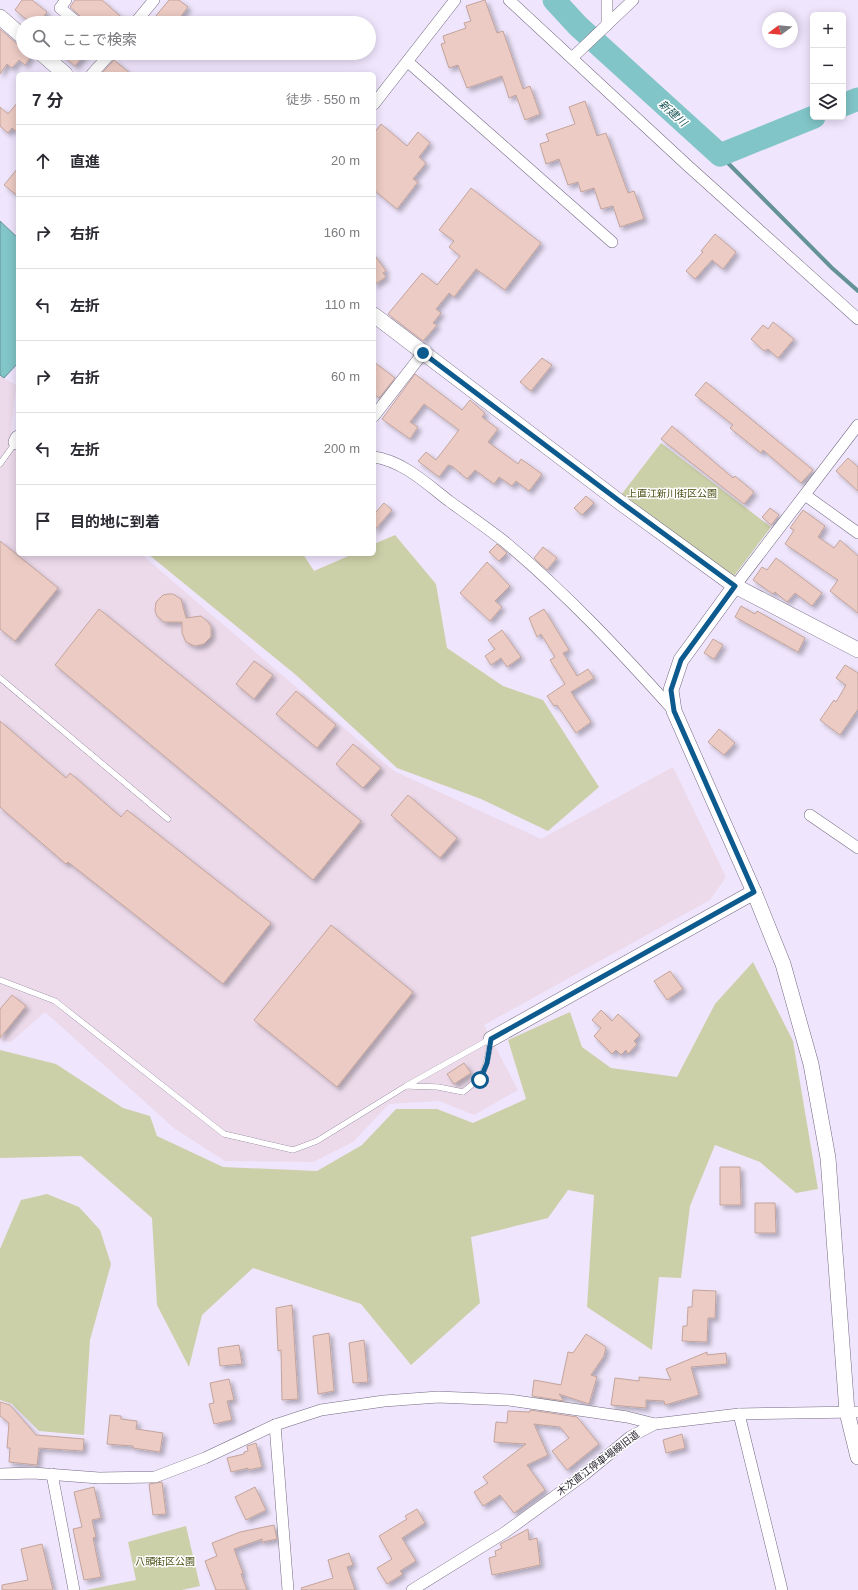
<!DOCTYPE html>
<html lang="ja">
<head>
<meta charset="utf-8">
<style>
	:root { --surface:#fff; --page:#f7f7f7; --text:#2b2b33; --muted:#7c7c81; --line:#e1e1e2 }
	body { margin:0; font-family:Helvetica,"Noto Sans JP",sans-serif; background:var(--page); color:var(--text) }
	.controls { position:absolute; right:12px; top:12px; display:grid; overflow:hidden; border-radius:6px; box-shadow:0 2px 10px #0003 }
	.controls button { width:36px; height:36px; display:grid; place-items:center; padding:0; border:0; border-bottom:1px solid var(--line); background:var(--surface); color:var(--text); font:20px sans-serif }
	.compass { position:absolute; left:762px; top:12px; width:36px; height:36px; border-radius:50%; background:var(--surface); box-shadow:0 2px 10px #0003; rotate:254deg }
	.stop { position:absolute; width:12px; height:12px; margin:-9px; border:3px solid #0d5b8e; border-radius:50%; background:#fff }
	.stop.end { background:#0d5b8e; border-color:#fff; box-shadow:0 1px 4px #0008 }
	.list { margin:0; padding:0; list-style:none }
	h2 { display:flex; justify-content:space-between; align-items:center; height:52px; margin:0; padding:0 16px; font-size:17px }
	h2 small { font-size:13px; font-weight:400; color:var(--muted) }
	.list li { display:grid; grid-template-columns:26px 1fr auto; gap:12px; align-items:center; box-sizing:border-box; height:72px; padding:0 16px; border-top:1px solid var(--line) }
	.list b { display:block; font-size:15px; white-space:nowrap }
	.list em { font-size:13px; font-style:normal; color:var(--muted) }
	.icon { flex:none; width:22px; height:22px; fill:none; stroke:currentColor; stroke-width:2; stroke-linecap:round; stroke-linejoin:round }
	.map { position:relative; flex:none; width:858px; height:1590px; overflow:hidden }
	.search { position:absolute; background:var(--surface); box-shadow:0 2px 10px #0003; left:16px; top:16px; width:360px; height:44px; display:flex; align-items:center; gap:10px; box-sizing:border-box; padding:0 14px; border-radius:22px; color:var(--muted); font-size:15px }
	.panel { position:absolute; background:var(--surface); box-shadow:0 2px 10px #0003; left:16px; top:72px; width:360px; height:484px; border-radius:6px }
	.map>svg:first-child { display:block }
	.industrial { fill:#ecdaeb }
	.green { fill:#ccd0a8 }
	.water { fill:#81c5c8; stroke:#649297 }
	.lines { fill:none; stroke-linecap:round; stroke-linejoin:round }
	.stream { stroke:#649297; stroke-width:4 }
	.river { stroke:#81c5c8; stroke-width:23 }
	.building { fill:#eccbc4; stroke:#c3a49c; filter:url(#shadow) }
	.lane-casing { stroke:#756b83; stroke-width:6 }
	.street-casing { stroke:#756b83; stroke-width:12 }
	.secondary-casing { stroke:#756b83; stroke-width:16 }
	.lane { stroke:#fff; stroke-width:5.5 }
	.street { stroke:#fff; stroke-width:11 }
	.secondary { stroke:#fff; stroke-width:15 }
	.route { stroke:#0d5b8e; stroke-width:5 }
	.labels { text-anchor:middle; dominant-baseline:central; stroke-width:3; stroke-linejoin:round; paint-order:stroke }
	.park-label { font-size:10px; fill:#4b4e13; stroke:#fff }
	.street-label { font-size:10px; fill:#201c26; stroke:#fff }
	.water-label { font-size:11px; font-style:italic; fill:#1b5558; stroke:#fff }
</style>
</head>
<body>
<div class="map">
<svg width="858" height="1590" viewBox="0 0 858 1590">
	<defs>
		<filter id="shadow"><feDropShadow dx="3.5" dy="3.5" stdDeviation="2" flood-color="#0004"/></filter>
	</defs>
	<rect width="100%" height="100%" fill="#efe5fc"/>
	<polygon class="industrial" points="0,376 16,385 11,433 18,440 18,554 141,554 394,771 541,839 673,767 726,877 710,900 484,1025 518,1090 474,1115 439,1101 389,1104 353,1142 313,1162 225,1161 175,1129 45,1012 11,1042 0,1040"/>
	<g class="green">
		<polygon points="661,443 771,527 734,576 621,495"/>
		<polygon points="395,535 436,584 447,648 503,686 543,700 599,787 548,831 481,799 397,768 296,675 148,554 303,554 314,571 353,554 374,554 374,544"/>
		<polygon points="753,962 793,1041 818,1189 796,1193 760,1162 715,1145 690,1206 681,1278 659,1277 652,1350 587,1307 594,1195 568,1190 548,1218 471,1237 480,1303 411,1365 361,1304 253,1268 202,1315 189,1367 157,1305 152,1218 81,1156 0,1158 0,1050 56,1064 123,1108 150,1116 157,1136 223,1167 317,1171 362,1145 396,1109 437,1109 473,1123 526,1099 508,1040 570,1012 582,1047 611,1068 677,1077 715,1004"/>
		<polygon points="47,1194 79,1207 100,1230 111,1264 90,1340 84,1435 39,1431 12,1404 0,1400 0,1249 21,1200"/>
		<polygon points="186,1526 200,1586 182,1590 86,1590 136,1580 128,1542"/>
	</g>
	<polygon class="water" points="0,221 18,238 18,363 4,378 0,375"/>
	<g class="lines">
		<polyline class="stream" points="720,155 832,268 858,291"/>
		<g class="river">
			<polyline points="554,0 578,26 720,155 814,117"/>
			<polyline points="843,105 858,99"/>
		</g>
	</g>
	<g class="building">
		<polygon points="22,0 32,0 47,12 44,16 52,23 31,23 15,10"/>
		<polygon points="75,0 102,0 128,23 88,23 70,7"/>
		<polygon points="169,0 179,0 188,7 176,23 150,23"/>
		<polygon points="485,0 497,33 503,31 523,89 530,86 540,114 525,120 516,95 509,98 502,76 467,88 458,65 449,68 441,44 445,43 443,36 466,28 464,23 471,21 466,6"/>
		<polygon points="0,29 17,44 23,46 23,53 28,53 31,56 25,65 19,60 12,68 7,64 0,74"/>
		<polygon points="59,53 86,53 75,66"/>
		<polygon points="114,60 131,74 101,74"/>
		<polygon points="585,101 597,136 606,133 628,193 634,191 644,219 620,227 613,206 601,209 594,188 581,192 578,182 568,185 559,159 546,164 540,144 549,141 546,134 575,124 569,107"/>
		<polygon points="18,102 18,133 12,128 8,133 0,126 0,107 8,114"/>
		<polygon points="381,124 407,146 418,132 430,143 419,157 426,163 413,179 418,182 397,209 374,190 374,133"/>
		<polygon points="18,168 18,196 4,185"/>
		<polygon points="471,188 541,243 505,290 476,269 454,297 449,293 436,309 441,313 433,323 437,325 423,341 388,314 422,273 437,285 460,256 449,247 454,241 439,230"/>
		<polygon points="715,234 736,252 723,269 712,260 695,279 686,271 703,252 701,251"/>
		<polygon points="374,254 386,271 383,273 386,277 374,285"/>
		<polygon points="773,322 794,339 778,358 768,349 764,351 751,339 763,325 768,329"/>
		<polygon points="542,358 552,365 531,391 520,382"/>
		<polygon points="374,362 395,378 379,398 374,394"/>
		<polygon points="415,374 462,410 470,400 485,413 482,417 498,429 488,442 518,464 521,459 542,474 529,491 516,481 512,486 499,477 494,484 475,470 467,479 452,466 448,465 439,477 418,461 426,452 436,460 459,430 424,404 410,422 418,427 410,439 382,419"/>
		<polygon points="706,382 813,470 801,483 763,450 761,453 730,428 733,425 695,395"/>
		<polygon points="672,426 733,478 735,476 754,492 744,504 661,439"/>
		<polygon points="848,458 858,467 858,491 836,471"/>
		<polygon points="586,496 594,503 582,515 574,508"/>
		<polygon points="384,503 392,510 374,531 374,514"/>
		<polygon points="770,508 779,515 771,525 762,517"/>
		<polygon points="803,510 825,526 818,537 834,548 840,540 858,556 858,613 830,591 838,580 785,544 794,530 790,528"/>
		<polygon points="0,541 58,588 15,641 0,629"/>
		<polygon points="497,544 507,553 499,561 489,552"/>
		<polygon points="543,547 557,558 547,570 534,558"/>
		<polygon points="776,558 822,593 812,606 795,593 787,602 775,592 773,594 753,580 762,567 767,570"/>
		<polygon points="487,562 510,586 495,601 502,607 490,621 460,593"/>
		<polygon points="168,594 173,594 181,599 186,618 201,616 209,623 211,627 211,637 204,644 195,646 186,642 182,633 182,622 164,622 157,616 155,611 156,602 163,595"/>
		<polygon points="741,606 755,614 757,611 805,638 798,652 735,617"/>
		<polygon points="99,609 361,821 313,880 55,665"/>
		<polygon points="544,609 569,650 563,653 577,676 588,669 594,678 571,692 591,722 576,733 557,705 554,706 547,696 565,684 550,660 555,657 541,634 537,637 529,618"/>
		<polygon points="502,630 521,657 507,667 501,658 491,665 485,656 495,649 488,640"/>
		<polygon points="713,639 723,645 714,659 704,653"/>
		<polygon points="254,661 273,675 254,699 236,684"/>
		<polygon points="845,665 858,673 858,709 840,735 820,720 834,700 836,702 846,685 836,678"/>
		<polygon points="296,691 336,725 317,748 276,714"/>
		<polygon points="0,721 66,778 70,773 121,817 127,810 271,923 223,984 68,862 66,864 0,807"/>
		<polygon points="719,729 735,743 724,755 708,742"/>
		<polygon points="353,744 381,768 363,788 336,764"/>
		<polygon points="408,795 457,838 440,858 391,815"/>
		<polygon points="331,925 413,992 337,1087 254,1020"/>
		<polygon points="670,971 683,989 667,1000 654,981"/>
		<polygon points="12,995 26,1006 0,1038 0,1009"/>
		<polygon points="601,1010 612,1021 618,1014 640,1035 634,1041 637,1044 628,1054 626,1050 621,1055 616,1050 612,1054 594,1036 601,1028 592,1020"/>
		<polygon points="464,1063 471,1073 454,1084 447,1074"/>
		<polygon points="720,1167 740,1167 741,1205 720,1205"/>
		<polygon points="755,1203 775,1203 776,1233 755,1233"/>
		<polygon points="693,1290 716,1291 715,1318 708,1318 707,1342 682,1341 683,1326 687,1326 688,1307 692,1307"/>
		<polygon points="292,1305 298,1399 282,1400 281,1350 278,1351 276,1308"/>
		<polygon points="329,1333 334,1391 318,1394 313,1336"/>
		<polygon points="586,1334 606,1347 604,1356 591,1375 597,1377 589,1404 559,1394 564,1401 532,1396 534,1380 561,1385 568,1352 573,1353"/>
		<polygon points="364,1340 368,1382 353,1383 349,1343"/>
		<polygon points="239,1345 242,1364 220,1366 218,1348"/>
		<polygon points="707,1352 707,1355 726,1353 727,1364 691,1367 699,1395 665,1405 664,1401 646,1400 646,1408 611,1405 615,1378 639,1381 639,1377 671,1380 666,1369"/>
		<polygon points="229,1379 234,1400 227,1401 232,1420 214,1424 209,1404 214,1403 210,1383"/>
		<polygon points="0,1402 10,1405 36,1435 84,1439 83,1451 39,1448 37,1465 9,1462 10,1448 7,1448 9,1423 0,1416"/>
		<polygon points="530,1410 577,1417 599,1444 567,1470 552,1451 569,1438 560,1427 534,1424 548,1455 527,1465 545,1490 514,1513 500,1495 483,1506 474,1492 488,1483 483,1477 526,1444 494,1442 496,1422 507,1423 508,1411 530,1412"/>
		<polygon points="110,1415 121,1416 121,1419 137,1421 136,1429 163,1433 160,1452 133,1448 133,1446 107,1444"/>
		<polygon points="682,1434 685,1448 666,1453 663,1440"/>
		<polygon points="256,1443 262,1467 248,1470 248,1468 231,1472 227,1458 244,1454 244,1452 248,1451 247,1446"/>
		<polygon points="162,1482 166,1514 153,1515 149,1484"/>
		<polygon points="94,1487 101,1518 92,1520 96,1537 93,1538 101,1577 84,1580 73,1529 82,1527 74,1492"/>
		<polygon points="255,1487 266,1510 246,1520 235,1497"/>
		<polygon points="417,1509 425,1523 402,1538 416,1561 400,1571 403,1574 387,1584 377,1568 392,1559 379,1536 407,1519 405,1516"/>
		<polygon points="274,1525 277,1539 262,1542 262,1539 234,1549 243,1573 241,1574 247,1590 216,1590 205,1561 217,1556 212,1543 240,1532"/>
		<polygon points="528,1529 529,1540 537,1538 540,1565 492,1575 489,1558 496,1556 495,1551 502,1548 500,1544"/>
		<polygon points="42,1544 53,1590 2,1590 2,1585 28,1580 21,1549"/>
		<polygon points="349,1553 353,1565 347,1567 355,1590 302,1590 301,1588 333,1578 328,1560"/>
	</g>
	<g class="lines">
		<defs>
			<g id="lane">
				<polyline points="0,464 15,443"/>
				<polyline points="0,678 168,819"/>
				<polyline points="0,980 55,1001 224,1134 293,1150 317,1141 406,1086 490,1039"/>
				<path d="M 408,1086 L 438,1087 L 463,1092 C 487,1074 486,1068 491,1039"/>
			</g>
			<g id="street">
				<polyline points="66,0 60,8 78,23"/>
				<polyline points="509,0 687,165 858,319"/>
				<polyline points="135,23 154,0"/>
				<polyline points="607,25 607,0"/>
				<polyline points="572,58 633,0"/>
				<polyline points="408,62 612,242"/>
				<polyline points="92,74 111,53"/>
				<polyline points="374,104 455,0"/>
				<polyline points="374,416 423,353"/>
				<path d="M 374,457 C 403,461 427,484 449,501 C 467,514 487,528 505,542 C 566,593 621,652 674,711"/>
				<polyline points="805,495 858,533"/>
				<polyline points="735,586 858,425"/>
				<polyline points="810,815 858,848"/>
				<polyline points="739,1414 782,1590"/>
				<polyline points="275,1425 288,1590"/>
				<polyline points="0,1474 33,1473 99,1478 155,1477 205,1458 275,1425 321,1410 384,1401 438,1397 509,1400 627,1417 655,1424"/>
				<polyline points="52,1474 74,1590"/>
				<polyline points="412,1590 504,1533 584,1475 630,1437 655,1424 739,1414 858,1412"/>
			</g>
			<g id="secondary">
				<polyline points="0,17 23,37"/>
				<polyline points="41,53 65,74"/>
				<polyline points="374,315 621,503 735,586 858,650"/>
				<polyline points="16,442 18,438"/>
				<polyline points="735,586 681,660 671,690 674,711 754,892 783,964 811,1064 828,1158 847,1412 858,1457"/>
				<polyline points="491,1039 754,892"/>
			</g>
		</defs>
		<use href="#lane" class="lane-casing"/>
		<use href="#street" class="street-casing"/>
		<use href="#secondary" class="secondary-casing"/>
		<use href="#lane" class="lane"/>
		<use href="#street" class="street"/>
		<use href="#secondary" class="secondary"/>
	</g>
	<g class="lines">
		<polyline class="route" points="423,353 622,503 735,586 681,660 671,690 674,711 754,892 491,1039 487,1063 480,1080"/>
	</g>
	<g class="labels">
		<g class="park-label">
			<text x="672" y="493">上直江新川街区公園</text>
			<text x="165" y="1561">八頭街区公園</text>
		</g>
		<g class="street-label">
			<text transform="translate(598 1463) rotate(-37)">木次直江停車場線旧道</text>
		</g>
		<g class="water-label">
			<text transform="translate(673 113) rotate(42)">新建川</text>
		</g>
	</g>
</svg>
<div class="controls">
<button>+</button>
<button>−</button>
<button><svg class="icon" aria-label="layers" viewBox="0 0 24 24"><path d="M12 4l9 5-9 5-9-5zM3 14l9 5 9-5"/></svg></button>
</div>
<svg class="compass" viewBox="-18 -18 36 36"><path d="M0-13l5 13h-10z" fill="#e53935"/><path d="M0 13l5-13h-10z" fill="#7c7c81"/></svg>
<div class="stop" style="left:480px;top:1080px"></div>
<div class="stop end" style="left:423px;top:353px"></div>
<div class="search"><svg class="icon" aria-label="search" viewBox="0 0 24 24"><circle cx="10" cy="10" r="6"/><path d="M15 15l6 6"/></svg>ここで検索</div>
<section class="panel">
<h2>7 分<small>徒歩 · 550 m</small></h2>
<ul class="list">
<li><svg class="icon" aria-label="ahead" viewBox="0 0 24 24"><path d="M12 20V5M6 11l6-6 6 6"/></svg><div><b>直進</b></div><em>20 m</em></li>
<li><svg class="icon" aria-label="right" viewBox="0 0 24 24"><path d="M7 20v-9h11M14 6l5 5-5 5"/></svg><div><b>右折</b></div><em>160 m</em></li>
<li><svg class="icon" aria-label="left" viewBox="0 0 24 24"><path d="M17 20v-9H6M10 6l-5 5 5 5"/></svg><div><b>左折</b></div><em>110 m</em></li>
<li><svg class="icon" aria-label="right" viewBox="0 0 24 24"><path d="M7 20v-9h11M14 6l5 5-5 5"/></svg><div><b>右折</b></div><em>60 m</em></li>
<li><svg class="icon" aria-label="left" viewBox="0 0 24 24"><path d="M17 20v-9H6M10 6l-5 5 5 5"/></svg><div><b>左折</b></div><em>200 m</em></li>
<li><svg class="icon" aria-label="arrive" viewBox="0 0 24 24"><path d="M6 21V4h12l-3 4 3 4H6"/></svg><div><b>目的地に到着</b></div></li>
</ul>
</section>
</div>
</body>
</html>
